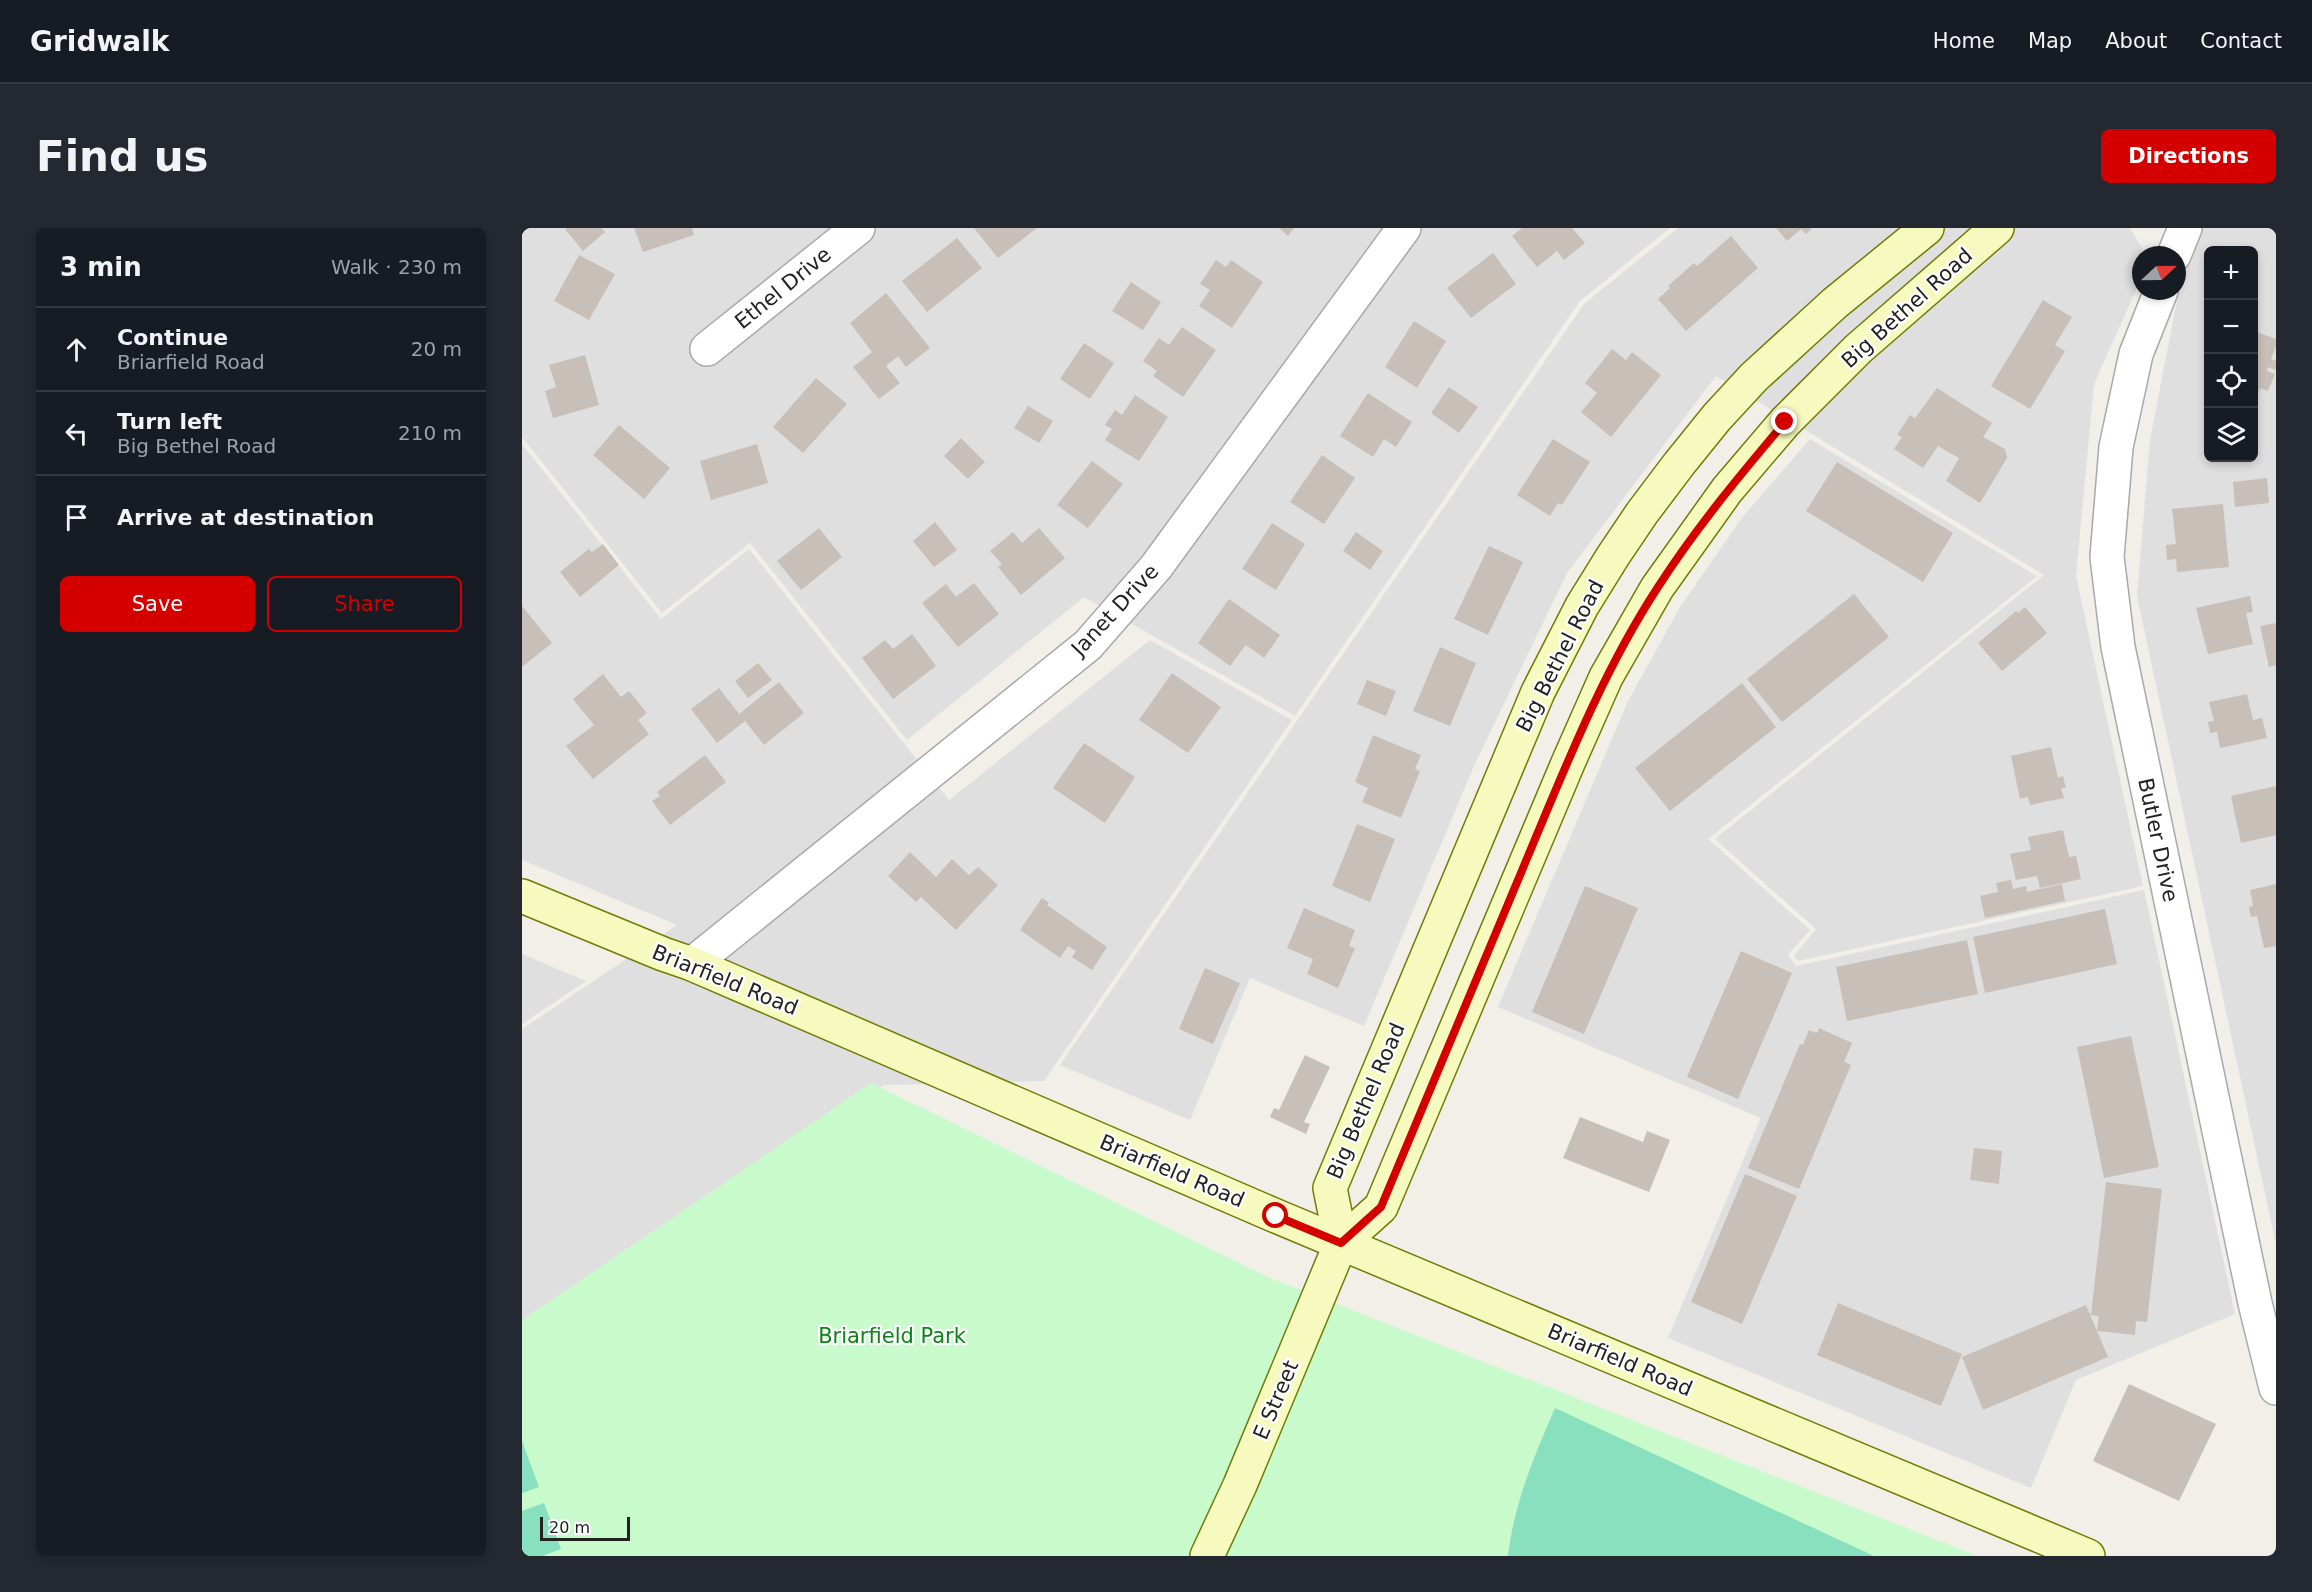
<!DOCTYPE html>
<html lang="en">
<head>
<meta charset="utf-8">
<style>
	:root { --surface:#171b24; --page:#242831; --text:#f1f3f6; --muted:#9ea1a6; --line:#363941; --accent:#d40000 }
	body { margin:0; font-family:"DejaVu Sans",sans-serif; background:var(--page); color:var(--text) }
	.controls { position:absolute; right:18px; top:18px; display:grid; overflow:hidden; border-radius:9px; box-shadow:0 3px 9px #0003 }
	.controls button { width:54px; height:54px; display:grid; place-items:center; padding:0; border:0; border-bottom:2px solid var(--line); background:var(--surface); color:var(--text); font:30px sans-serif }
	.compass { position:absolute; left:1610px; top:18px; width:54px; height:54px; border-radius:50%; background:var(--surface); box-shadow:0 3px 9px #0003; rotate:68deg }
	.scale { position:absolute; left:18px; bottom:15px; width:90px; box-sizing:border-box; padding-left:6px; border:3px solid #222; border-top:0; font-size:16px; line-height:21px; white-space:nowrap; color:#222; -webkit-text-stroke:4px #fff; paint-order:stroke }
	.stop { position:absolute; width:18px; height:18px; margin:-14px; border:4px solid #d40000; border-radius:50%; background:#fff }
	.stop.end { background:#d40000; border-color:#fff; box-shadow:0 2px 6px #0008 }
	.list { margin:0; padding:0; list-style:none }
	h2 { display:flex; justify-content:space-between; align-items:center; height:78px; margin:0; padding:0 24px; font-size:26px }
	h2 small { font-size:20px; font-weight:400; color:var(--muted) }
	.list li { display:grid; grid-template-columns:39px 1fr auto; gap:18px; align-items:center; box-sizing:border-box; height:84px; padding:0 24px; border-top:2px solid var(--line) }
	.list b { display:block; font-size:22px; white-space:nowrap }
	.list p { margin:0; font-size:20px; white-space:nowrap; color:var(--muted) }
	.list em { font-size:20px; font-style:normal; color:var(--muted) }
	.actions { display:flex; gap:12px; padding:18px 24px }
	.actions a { flex:1; padding:14px 0; border:2px solid var(--accent); border-radius:9px; text-align:center; font-size:21px; color:var(--accent) }
	.actions .main { background:var(--accent); color:#fff }
	.icon { flex:none; width:33px; height:33px; fill:none; stroke:currentColor; stroke-width:2; stroke-linecap:round; stroke-linejoin:round }
	.map { position:relative; flex:none; width:1754px; height:1328px; overflow:hidden; border-radius:9px }
	header { display:flex; align-items:center; gap:36px; box-sizing:border-box; height:84px; padding:0 30px; background:var(--surface); border-bottom:2px solid var(--line) }
	header strong { font-size:28px }
	nav { display:flex; gap:33px; margin-inline-start:auto; font-size:21px }
	.intro { display:flex; align-items:center; justify-content:space-between; box-sizing:border-box; height:144px; padding:0 36px }
	h1 { margin:0; font-size:42px }
	.button { padding:15px 27px; border-radius:9px; background:var(--accent); color:#fff; font-size:21px; font-weight:700 }
	main { display:flex; gap:36px; padding:0 36px }
	aside { flex:1; background:var(--surface); border-radius:9px; box-shadow:0 3px 9px #0003 }
	.map>svg:first-child { display:block }
	.residential { fill:#e0dfdf; fill-rule:evenodd }
	.park { fill:#c8facc }
	.pitch { fill:#88e0be }
	.building { fill:#c7bfb8 }
	.lines { fill:none; stroke-linecap:round; stroke-linejoin:round }
	.street-casing { stroke:#a9a9a9; stroke-width:36 }
	.secondary-casing { stroke:#707d05; stroke-width:36 }
	.street { stroke:#fff; stroke-width:33 }
	.secondary { stroke:#f7fabf; stroke-width:33 }
	.route { stroke:#d40000; stroke-width:8 }
	.labels { text-anchor:middle; dominant-baseline:central; stroke-width:4.5; stroke-linejoin:round; paint-order:stroke }
	.street-label { font-size:21px; fill:#222; stroke:#fff }
	.park-label { font-size:21px; fill:#0c8416; stroke:#fff }
</style>
</head>
<body>
<header>
<strong>Gridwalk</strong>
<nav><a>Home</a><a>Map</a><a>About</a><a>Contact</a></nav>
</header>
<div class="intro"><h1>Find us</h1><a class="button">Directions</a></div>
<main>
<aside>
<h2>3 min<small>Walk · 230 m</small></h2>
<ul class="list">
<li><svg class="icon" aria-label="ahead" viewBox="0 0 24 24"><path d="M12 20V5M6 11l6-6 6 6"/></svg><div><b>Continue</b><p>Briarfield Road</p></div><em>20 m</em></li>
<li><svg class="icon" aria-label="left" viewBox="0 0 24 24"><path d="M17 20v-9H6M10 6l-5 5 5 5"/></svg><div><b>Turn left</b><p>Big Bethel Road</p></div><em>210 m</em></li>
<li><svg class="icon" aria-label="arrive" viewBox="0 0 24 24"><path d="M6 21V4h12l-3 4 3 4H6"/></svg><div><b>Arrive at destination</b></div></li>
</ul>
<div class="actions"><a class="main">Save</a><a>Share</a></div>
</aside>
<div class="map">
<svg width="1754" height="1328" viewBox="0 0 1754 1328">
	<rect width="100%" height="100%" fill="#f2efe9"/>
	<g class="residential">
		<polygon points="0,0 1148,0 1058,73 773,488 562,369 385,512 228,315 140,385 0,209"/>
		<polygon points="1156,0 1608,0 1624,27 1619,27 1619,51 1572,156 1554,348 1621,658 1276,733 1272,728 1294,701 1193,611 1522,347 1194,148 1045,345 953,536 842,798 728,750 668,892 538,837 1062,76"/>
		<path d="M 1669,0 L 1754,0 L 1754,1017 L 1615,368 L 1628,212 ZM 1686,22 L 1732,22 L 1732,230 L 1686,230 Z"/>
		<polygon points="1288,211 1515,348 1186,611 1288,702 1266,727 1274,738 1622,662 1713,1086 1554,1152 1509,1260 1146,1110 1239,890 976,779 1106,473 1158,379 1219,291"/>
		<polygon points="0,216 139,391 227,321 427,572 628,412 770,492 522,853 362,857 0,1099 0,801 155,697 0,632"/>
		<polygon points="0,726 64,753 0,796"/>
	</g>
	<polygon class="park" points="349,855 746,1049 1456,1328 0,1328 0,1092"/>
	<g class="pitch">
		<path d="M 1033,1180 L 1352,1328 L 986,1328 C 992,1276 1012,1228 1033,1180 Z"/>
		<polygon points="0,1213 17,1259 0,1265"/>
		<polygon points="22,1275 39,1321 20,1328 0,1328 0,1283"/>
	</g>
	<g class="building">
		<polygon points="45,0 79,0 83,4 61,23 43,1"/>
		<polygon points="112,0 170,0 172,7 121,24"/>
		<polygon points="452,0 515,0 476,30"/>
		<polygon points="757,0 772,0 766,8"/>
		<polygon points="1000,0 1050,0 1063,15 1042,32 1035,23 1015,39 990,8"/>
		<polygon points="1254,0 1290,0 1284,6 1279,1 1265,13"/>
		<polygon points="1209,8 1236,40 1164,103 1136,71 1148,60 1146,58 1172,35 1175,38"/>
		<polygon points="435,10 460,40 405,84 380,53"/>
		<polygon points="971,25 994,56 949,90 925,60"/>
		<polygon points="57,27 93,46 67,92 32,73"/>
		<polygon points="694,32 704,39 709,32 741,54 710,100 677,78 688,62 678,56"/>
		<polygon points="609,54 639,74 621,102 590,83"/>
		<polygon points="364,65 408,120 384,139 376,128 364,138 378,155 357,171 331,139 350,124 328,95"/>
		<polygon points="1521,72 1550,89 1533,117 1543,123 1508,181 1469,158"/>
		<polygon points="892,93 924,113 895,160 863,139"/>
		<polygon points="660,99 694,122 661,169 631,148 635,143 621,133 637,110 647,117"/>
		<polygon points="1732,103 1754,111 1754,118 1749,131 1754,133 1754,139 1753,142 1746,139 1745,143 1753,146 1746,163 1738,160 1732,178"/>
		<polygon points="562,115 592,135 568,171 538,151"/>
		<polygon points="1090,121 1104,132 1110,124 1139,147 1089,209 1059,184 1075,165 1063,155"/>
		<polygon points="63,127 77,177 31,190 23,163 34,159 27,137"/>
		<polygon points="294,150 325,176 281,225 251,199"/>
		<polygon points="927,159 956,179 937,205 909,185"/>
		<polygon points="1415,160 1470,195 1461,209 1483,221 1485,230 1458,275 1424,253 1437,230 1416,218 1401,240 1372,221 1380,209 1375,207 1388,187 1393,190"/>
		<polygon points="846,165 890,194 874,219 862,211 851,229 818,208"/>
		<polygon points="613,167 646,189 617,233 583,212 590,201 583,197 593,182 600,187"/>
		<polygon points="506,178 531,193 517,215 492,200"/>
		<polygon points="97,197 148,240 122,271 71,227"/>
		<polygon points="439,210 463,234 446,251 422,228"/>
		<polygon points="1031,211 1068,234 1040,277 1036,275 1028,288 995,267"/>
		<polygon points="235,216 246,255 189,272 178,233"/>
		<polygon points="800,227 833,250 802,296 768,274"/>
		<polygon points="570,233 601,256 566,300 535,277"/>
		<polygon points="1315,234 1431,305 1401,354 1284,283"/>
		<polygon points="1745,250 1747,275 1713,279 1711,254"/>
		<polygon points="1701,276 1707,339 1655,344 1654,331 1645,332 1644,317 1654,316 1650,281"/>
		<polygon points="413,294 435,322 412,339 391,313"/>
		<polygon points="750,295 783,316 754,362 720,341"/>
		<polygon points="297,300 320,329 279,362 255,333"/>
		<polygon points="517,300 543,330 499,367 476,339 480,336 468,323 491,304 500,315"/>
		<polygon points="834,304 861,323 848,342 821,323"/>
		<polygon points="81,316 97,337 58,369 38,344 67,321 70,324"/>
		<polygon points="967,318 1001,334 966,407 932,391"/>
		<polygon points="452,355 477,386 436,419 400,375 424,356 434,369"/>
		<polygon points="1332,366 1367,409 1260,494 1225,451"/>
		<polygon points="1728,368 1731,384 1724,385 1731,416 1686,426 1674,380"/>
		<polygon points="707,371 758,407 742,430 724,417 708,438 676,415"/>
		<polygon points="0,378 30,415 0,439"/>
		<polygon points="1503,379 1525,405 1480,443 1456,415 1494,383 1496,385"/>
		<polygon points="1754,395 1754,437 1747,439 1738,398"/>
		<polygon points="390,406 414,438 371,471 340,430 363,412 371,421"/>
		<polygon points="918,419 954,435 928,498 891,483"/>
		<polygon points="236,435 250,452 226,470 213,453"/>
		<polygon points="650,445 699,479 666,525 617,492"/>
		<polygon points="81,446 99,469 107,463 125,485 116,492 127,506 71,551 44,518 72,497 51,471"/>
		<polygon points="845,452 874,463 864,488 835,476"/>
		<polygon points="257,454 282,485 242,517 223,493 195,515 169,481 197,460 217,486"/>
		<polygon points="1220,455 1254,499 1148,583 1113,540"/>
		<polygon points="1725,466 1731,492 1740,490 1745,510 1698,520 1695,504 1688,505 1686,494 1692,493 1687,474"/>
		<polygon points="851,507 899,527 893,541 898,543 879,590 840,574 846,560 833,554"/>
		<polygon points="562,515 613,549 583,595 531,560"/>
		<polygon points="1529,519 1536,550 1541,548 1544,560 1539,560 1542,570 1508,577 1506,569 1498,571 1489,528"/>
		<polygon points="183,527 204,554 148,597 130,573 138,568 135,564"/>
		<polygon points="1754,558 1754,607 1719,615 1709,568"/>
		<polygon points="835,596 873,611 848,674 810,658"/>
		<polygon points="1541,602 1547,629 1554,628 1559,651 1518,660 1515,648 1494,652 1488,626 1509,622 1506,609"/>
		<polygon points="388,624 414,649 430,631 447,647 456,639 476,657 434,702 399,669 394,674 366,648"/>
		<polygon points="1489,652 1491,661 1504,658 1505,664 1540,656 1543,673 1463,690 1458,668 1476,664 1474,655"/>
		<polygon points="1754,656 1754,718 1742,720 1735,688 1729,689 1727,679 1731,678 1728,662"/>
		<polygon points="1063,658 1116,680 1062,806 1010,784"/>
		<polygon points="520,670 527,675 525,677 585,719 570,742 550,729 554,723 546,718 538,730 498,702"/>
		<polygon points="782,680 833,702 827,718 833,720 816,760 785,746 791,731 765,720"/>
		<polygon points="1583,681 1595,736 1463,765 1451,709"/>
		<polygon points="1445,712 1456,766 1325,793 1314,739"/>
		<polygon points="1219,723 1270,745 1216,871 1165,849"/>
		<polygon points="683,740 718,755 691,816 657,801"/>
		<polygon points="1297,800 1330,815 1322,834 1329,837 1277,961 1226,940 1278,816 1281,817 1287,802 1295,805"/>
		<polygon points="1609,808 1637,939 1582,950 1555,819"/>
		<polygon points="783,827 808,839 782,894 788,896 784,906 748,889 752,880 757,882"/>
		<polygon points="1058,889 1121,914 1125,903 1148,912 1127,964 1041,930"/>
		<polygon points="1452,920 1480,923 1477,956 1448,952"/>
		<polygon points="1223,946 1275,968 1220,1096 1169,1074"/>
		<polygon points="1584,954 1640,961 1625,1094 1614,1093 1613,1107 1575,1103 1586,1129 1461,1182 1440,1129 1564,1077 1575,1103 1577,1088 1569,1087"/>
		<polygon points="1316,1075 1440,1126 1419,1178 1295,1127"/>
		<polygon points="1607,1156 1694,1196 1657,1273 1571,1233"/>
	</g>
	<g class="lines">
		<defs>
			<g id="street">
				<polyline points="1652,27 1663,0"/>
				<polyline points="1639,63 1614,126 1594,219 1585,329 1596,419 1733,1075 1754,1160"/>
				<polyline points="185,121 336,0"/>
				<polyline points="170,736 566,417 634,339 882,0"/>
			</g>
			<g id="secondary">
				<polyline points="0,668 141,726 170,736 754,988 1566,1328"/>
				<polyline points="819,1015 808,960 1016,464 1060,378 1091,328 1120,285 1157,236 1195,189 1232,149 1313,75 1405,0"/>
				<polyline points="685,1328 718,1257 819,1015 859,979 1046,535 1084,449 1135,360 1205,262 1263,194 1336,121 1475,0"/>
			</g>
		</defs>
		<use href="#street" class="street-casing"/>
		<use href="#secondary" class="secondary-casing"/>
		<use href="#street" class="street"/>
		<use href="#secondary" class="secondary"/>
	</g>
	<g class="lines">
		<path class="route" d="M 754,988 L 819,1015 L 859,979 C 906,866 953,753 1001,640 C 1041,545 1079,446 1136,359 C 1174,300 1218,247 1263,194"/>
	</g>
	<g class="labels">
		<g class="street-label">
			<text transform="translate(261 60) rotate(-39)">Ethel Drive</text>
			<text transform="translate(1385 80) rotate(-42)">Big Bethel Road</text>
			<text transform="translate(593 382) rotate(-47)">Janet Drive</text>
			<text transform="translate(1038 428) rotate(-63)">Big Bethel Road</text>
			<text transform="translate(1636 612) rotate(78)">Butler Drive</text>
			<text transform="translate(203 752) rotate(22)">Briarfield Road</text>
			<text transform="translate(844 873) rotate(-67)">Big Bethel Road</text>
			<text transform="translate(650 943) rotate(23)">Briarfield Road</text>
			<text transform="translate(1098 1132) rotate(23)">Briarfield Road</text>
			<text transform="translate(754 1172) rotate(-67)">E Street</text>
		</g>
		<g class="park-label">
			<text x="370" y="1108">Briarfield Park</text>
		</g>
	</g>
</svg>
<div class="controls">
<button>+</button>
<button>−</button>
<button><svg class="icon" aria-label="locate" viewBox="0 0 24 24"><circle cx="12" cy="12" r="6"/><path d="M12 2v4M12 18v4M2 12h4M18 12h4"/></svg></button>
<button><svg class="icon" aria-label="layers" viewBox="0 0 24 24"><path d="M12 4l9 5-9 5-9-5zM3 14l9 5 9-5"/></svg></button>
</div>
<svg class="compass" viewBox="-18 -18 36 36"><path d="M0-13l5 13h-10z" fill="#e53935"/><path d="M0 13l5-13h-10z" fill="#9ea1a6"/></svg>
<div class="scale">20 m</div>
<div class="stop" style="left:754px;top:988px"></div>
<div class="stop end" style="left:1263px;top:194px"></div>
</div>
</main>
</body>
</html>
